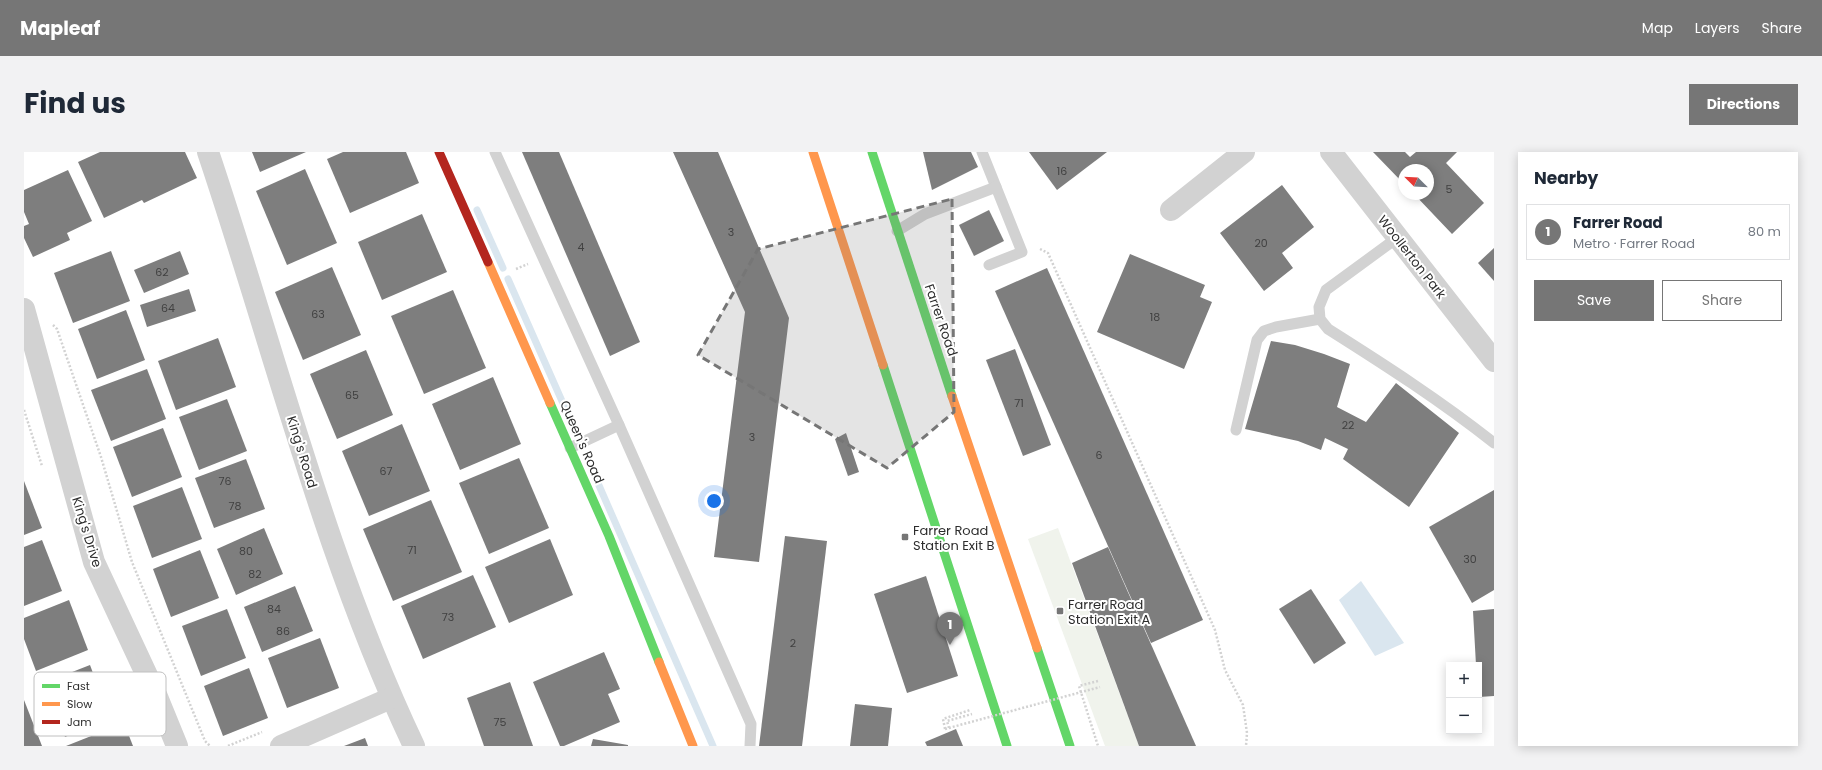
<!DOCTYPE html>
<html lang="en">
<head>
<meta charset="utf-8">
<style>
	:root { --surface:#fff; --page:#f2f2f3; --text:#1f2937; --muted:#747a83; --line:#e0e1e3; --accent:#767676 }
	body { margin:0; font-family:Poppins,sans-serif; background:var(--page); color:var(--text) }
	.controls { position:absolute; right:12px; bottom:12px; display:grid; overflow:hidden; border-radius:0px; box-shadow:0 2px 10px #0003 }
	.controls button { width:36px; height:36px; display:grid; place-items:center; padding:0; border:0; border-bottom:1px solid var(--line); background:var(--surface); color:var(--text); font:20px sans-serif }
	.compass { position:absolute; left:1374px; top:12px; width:36px; height:36px; border-radius:50%; background:var(--surface); box-shadow:0 2px 10px #0003; rotate:294deg }
	.you { position:absolute; left:690px; top:349px; width:14px; height:14px; margin:-10px; border:3px solid #fff; border-radius:50%; background:#1a73e8; box-shadow:0 0 0 6px #1a73e833 }
	.badge { display:grid; place-items:center; width:26px; height:26px; border-radius:50%; background:var(--accent); color:#fff; font-size:13px; font-weight:700 }
	.pin { position:absolute; translate:-50% -33px; filter:drop-shadow(0 1px 2px #0008) }
	.pin::after { content:''; position:absolute; top:21px; width:14px; height:12px; background:inherit; clip-path:polygon(0 0,100% 0,50% 100%) }
	.list { margin:0; padding:0; list-style:none }
	h2 { display:flex; justify-content:space-between; align-items:center; height:52px; margin:0; padding:0 16px; font-size:17px }
	h2 small { font-size:13px; font-weight:400; color:var(--muted) }
	.list li { display:grid; grid-template-columns:26px 1fr auto; gap:12px; align-items:center; box-sizing:border-box; height:56px; margin:0 8px 8px; padding:0 8px; border:1px solid var(--line); border-radius:0px }
	.list b { display:block; font-size:15px; white-space:nowrap }
	.list p { margin:0; font-size:13px; white-space:nowrap; color:var(--muted) }
	.list em { font-size:13px; font-style:normal; color:var(--muted) }
	.actions { display:flex; gap:8px; padding:12px 16px }
	.actions a { flex:1; padding:9px 0; border:1px solid var(--accent); border-radius:0px; text-align:center; font-size:14px; color:var(--accent) }
	.actions .main { background:var(--accent); color:#fff }
	.map { position:relative; flex:none; width:1470px; height:594px; overflow:hidden; border-radius:0px }
	header { display:flex; align-items:center; gap:24px; box-sizing:border-box; height:56px; padding:0 20px; background:var(--accent); color:#fff }
	header strong { font-size:19px }
	nav { display:flex; gap:22px; margin-inline-start:auto; font-size:14px }
	.intro { display:flex; align-items:center; justify-content:space-between; box-sizing:border-box; height:96px; padding:0 24px }
	h1 { margin:0; font-size:28px }
	.button { padding:10px 18px; border-radius:0px; background:var(--accent); color:#fff; font-size:14px; font-weight:700 }
	main { display:flex; gap:24px; padding:0 24px }
	aside { flex:1; background:var(--surface); border-radius:0px; box-shadow:0 2px 10px #0003 }
	.map>svg:first-child { display:block }
	.green { fill:#f0f3ec }
	.water { fill:#dae6ef }
	.lines { fill:none; stroke-linecap:round; stroke-linejoin:round }
	.stream { stroke:#dae6ef; stroke-width:7 }
	.building { fill:#7e7e7e }
	.path { stroke:#d2d2d2; stroke-width:2.5; stroke-dasharray:2 2; stroke-linecap:butt }
	.lane { stroke:#d2d2d2; stroke-width:11 }
	.street { stroke:#d2d2d2; stroke-width:22 }
	.fast { stroke:#63d668; stroke-width:9 }
	.slow { stroke:#ff974d; stroke-width:9 }
	.jam { stroke:#b3261e; stroke-width:9 }
	.path-bridge { stroke:#d2d2d2; stroke-width:2.5; stroke-dasharray:2 2; stroke-linecap:butt }
	.marked { fill:#767676; fill-opacity:0.2; stroke:#767676; stroke-width:3; stroke-dasharray:8 5; stroke-linejoin:round }
	.poi-dot { fill:#767676; stroke:#fff; stroke-width:1.5 }
	.labels { text-anchor:middle; dominant-baseline:central; stroke-width:4; stroke-linejoin:round; paint-order:stroke }
	.number-label { font-size:11px; fill:#414141 }
	.street-label { font-size:13px; fill:#2d2d2d; stroke:#fff }
	.poi-label { font-size:13px; fill:#2d2d2d; stroke:#fff; text-anchor:start }
	.key { fill:#fff; stroke:#c0c0c0; stroke-width:1 }
	.key-label { font-size:11px; fill:#2d2d2d }
</style>
</head>
<body>
<header>
<strong>Mapleaf</strong>
<nav><a>Map</a><a>Layers</a><a>Share</a></nav>
</header>
<div class="intro"><h1>Find us</h1><a class="button">Directions</a></div>
<main>
<div class="map">
<svg width="1470" height="594" viewBox="0 0 1470 594">
	<rect width="100%" height="100%" fill="#fff"/>
	<polygon class="green" points="1034,376 1115,594 1081,594 1004,387"/>
	<polygon class="water" points="1337,429 1380,491 1351,504 1315,448"/>
	<g class="lines">
		<g class="stream">
			<polyline points="453,58 479,116"/>
			<polyline points="484,127 549,274"/>
			<polyline points="570,322 689,594"/>
		</g>
	</g>
	<g class="building">
		<polygon points="76,0 161,0 173,26 120,51 118,48 80,66 54,10"/>
		<polygon points="228,0 282,0 236,20"/>
		<polygon points="319,0 382,0 395,31 326,61 303,7"/>
		<polygon points="498,0 535,0 616,190 586,204"/>
		<polygon points="649,0 694,0 765,166 735,410 690,405 721,160"/>
		<polygon points="899,0 947,0 954,15 908,38"/>
		<polygon points="1005,0 1083,0 1033,38"/>
		<polygon points="1349,0 1381,0 1386,5 1392,0 1433,0 1422,11 1460,51 1428,82 1390,42 1404,42 1404,18 1380,18 1380,32"/>
		<polygon points="281,17 313,91 263,113 232,39"/>
		<polygon points="44,18 68,69 43,81 46,88 9,105 0,86 0,74 5,72 0,60 0,38"/>
		<polygon points="1258,33 1290,75 1258,101 1269,116 1240,139 1196,81"/>
		<polygon points="965,58 980,89 950,104 935,73"/>
		<polygon points="398,62 423,120 358,148 334,90"/>
		<polygon points="1470,96 1470,129 1454,111"/>
		<polygon points="87,99 106,149 49,171 30,121"/>
		<polygon points="156,99 165,122 120,141 110,118"/>
		<polygon points="1106,102 1181,133 1176,145 1188,150 1160,217 1073,180"/>
		<polygon points="308,115 337,183 279,208 251,140"/>
		<polygon points="1023,116 1179,468 1127,491 971,139"/>
		<polygon points="165,137 172,159 123,175 116,153"/>
		<polygon points="429,138 462,216 400,242 367,164"/>
		<polygon points="102,158 121,208 73,227 54,177"/>
		<polygon points="194,186 212,235 152,258 134,209"/>
		<polygon points="1247,189 1271,193 1300,202 1326,212 1313,255 1342,270 1372,231 1435,281 1385,355 1319,307 1324,297 1301,286 1297,298 1274,289 1221,277"/>
		<polygon points="991,197 1027,293 999,304 962,208"/>
		<polygon points="342,198 369,263 313,287 286,222"/>
		<polygon points="123,217 142,267 87,289 67,238"/>
		<polygon points="469,225 497,292 436,318 408,252"/>
		<polygon points="203,247 223,299 175,318 155,265"/>
		<polygon points="378,272 406,339 345,364 318,299"/>
		<polygon points="139,276 158,325 108,345 89,295"/>
		<polygon points="822,281 835,320 824,324 811,287"/>
		<polygon points="495,306 525,376 465,402 435,331"/>
		<polygon points="222,307 241,357 190,376 171,326"/>
		<polygon points="0,329 18,376 0,383"/>
		<polygon points="158,335 178,387 128,406 109,354"/>
		<polygon points="1470,338 1470,438 1448,451 1405,375"/>
		<polygon points="407,348 438,420 369,449 339,377"/>
		<polygon points="240,376 259,422 212,443 193,397"/>
		<polygon points="761,384 803,389 778,594 735,594"/>
		<polygon points="526,387 549,443 485,471 461,415"/>
		<polygon points="18,388 38,439 0,454 0,395"/>
		<polygon points="1084,395 1172,594 1115,594 1048,411"/>
		<polygon points="176,398 195,446 147,465 129,417"/>
		<polygon points="449,423 472,475 399,507 377,454"/>
		<polygon points="902,424 934,524 883,541 850,442"/>
		<polygon points="271,434 289,479 238,500 220,455"/>
		<polygon points="1287,437 1322,491 1290,512 1255,457"/>
		<polygon points="45,448 64,498 12,519 0,487 0,466"/>
		<polygon points="203,457 222,506 177,524 158,474"/>
		<polygon points="1470,457 1470,544 1455,545 1455,513 1452,513 1449,459"/>
		<polygon points="296,486 315,536 263,556 244,506"/>
		<polygon points="580,500 596,537 584,542 596,570 540,594 536,594 509,530"/>
		<polygon points="66,513 86,567 41,585 20,531"/>
		<polygon points="225,516 244,566 199,584 180,534"/>
		<polygon points="486,530 509,594 460,594 443,546"/>
		<polygon points="0,548 18,594 0,594"/>
		<polygon points="831,552 868,556 864,594 826,594"/>
		<polygon points="100,571 109,594 42,594"/>
		<polygon points="932,577 939,594 903,594 901,590"/>
		<polygon points="341,586 344,594 320,594"/>
		<polygon points="569,587 604,593 604,594 567,594"/>
	</g>
	<g class="lines">
		<g class="path">
			<polyline points="1016,97 1024,101 1191,478 1201,518 1219,553 1223,581 1222,594"/>
			<polyline points="492,117 504,112"/>
			<polyline points="29,173 33,177 77,305 108,410 181,589 186,594"/>
			<polyline points="0,258 18,314"/>
			<polyline points="1074,529 1055,534 1074,594"/>
			<polyline points="925,576 923,569 948,562"/>
			<polyline points="921,577 919,567 946,558"/>
			<polyline points="204,594 238,580"/>
		</g>
		<g class="lane">
			<polyline points="471,0 595,273 727,572 726,594"/>
			<polyline points="958,0 998,100 965,113"/>
			<polyline points="873,79 901,62 972,35"/>
			<path d="M 1373,86 L 1302,138 L 1295,155 L 1296,167 L 1304,177 C 1361,213 1417,249 1470,291"/>
			<polyline points="1212,278 1233,188 1240,179 1252,175 1296,167"/>
			<polyline points="546,296 595,273"/>
		</g>
		<g class="street">
			<path d="M 184,0 C 251,199 300,404 390,594"/>
			<polyline points="1307,0 1470,209"/>
			<polyline points="1147,58 1220,0"/>
			<polyline points="0,157 70,410 133,545 153,594"/>
			<polyline points="257,594 367,546"/>
		</g>
		<g class="fast">
			<polyline points="848,0 928,244"/>
			<polyline points="859,213 983,594"/>
			<polyline points="526,251 585,384 635,510"/>
			<polyline points="1013,496 1046,594"/>
		</g>
		<g class="slow">
			<polyline points="789,0 859,213"/>
			<polyline points="464,110 526,251"/>
			<polyline points="928,244 1013,496"/>
			<polyline points="635,510 669,594"/>
		</g>
		<polyline class="jam" points="415,0 464,110"/>
		<polyline class="path-bridge" points="921,577 1076,535"/>
	</g>
	<path class="marked" d="M 928,47 L 930,260 L 863,316 L 674,203 L 734,97 Z"/>
	<g class="poi-dot">
		<rect x="877" y="381" width="8" height="8" rx="2"/>
		<rect x="1032" y="455" width="8" height="8" rx="2"/>
	</g>
	<g class="labels">
		<g class="number-label">
			<text x="1038" y="19">16</text>
			<text x="1425" y="37">5</text>
			<text x="707" y="80">3</text>
			<text x="1237" y="91">20</text>
			<text x="557" y="95">4</text>
			<text x="138" y="120">62</text>
			<text x="144" y="156">64</text>
			<text x="294" y="162">63</text>
			<text x="1131" y="165">18</text>
			<text x="328" y="243">65</text>
			<text x="995" y="251">71</text>
			<text x="1324" y="273">22</text>
			<text x="728" y="285">3</text>
			<text x="1075" y="303">6</text>
			<text x="362" y="319">67</text>
			<text x="201" y="329">76</text>
			<text x="211" y="354">78</text>
			<text x="388" y="398">71</text>
			<text x="222" y="399">80</text>
			<text x="1446" y="407">30</text>
			<text x="231" y="422">82</text>
			<text x="250" y="457">84</text>
			<text x="424" y="465">73</text>
			<text x="259" y="479">86</text>
			<text x="769" y="491">2</text>
			<text x="476" y="570">75</text>
		</g>
		<g class="street-label">
			<text transform="translate(1388 105) rotate(52)">Woollerton Park</text>
			<text transform="translate(917 168) rotate(71)">Farrer Road</text>
			<text transform="translate(558 290) rotate(66)">Queen's Road</text>
			<text transform="translate(278 300) rotate(73)">King's Road</text>
			<text transform="translate(63 380) rotate(73)">King's Drive</text>
		</g>
		<g class="poi-label">
			<text x="889" y="378">Farrer Road<tspan x="889" dy="15">Station Exit B</tspan></text>
			<text x="1044" y="452">Farrer Road<tspan x="1044" dy="15">Station Exit A</tspan></text>
		</g>
	</g>
	<rect x="10" y="520" width="132" height="64" rx="6" class="key"/>
	<rect x="18" y="532" width="18" height="4" fill="#63d668"/>
	<rect x="18" y="550" width="18" height="4" fill="#ff974d"/>
	<rect x="18" y="568" width="18" height="4" fill="#b3261e"/>
	<g class="key-label">
		<text x="43" y="538">Fast</text>
		<text x="43" y="556">Slow</text>
		<text x="43" y="574">Jam</text>
	</g>
</svg>
<div class="controls">
<button>+</button>
<button>−</button>
</div>
<svg class="compass" viewBox="-18 -18 36 36"><path d="M0-13l5 13h-10z" fill="#e53935"/><path d="M0 13l5-13h-10z" fill="#747a83"/></svg>
<div class="you"></div>
<div class="pin badge" style="left:926px;top:493px">1</div>
</div>
<aside>
<h2>Nearby<small></small></h2>
<ul class="list">
<li><span class="badge">1</span><div><b>Farrer Road</b><p>Metro · Farrer Road</p></div><em>80 m</em></li>
</ul>
<div class="actions"><a class="main">Save</a><a>Share</a></div>
</aside>
</main>
</body>
</html>
